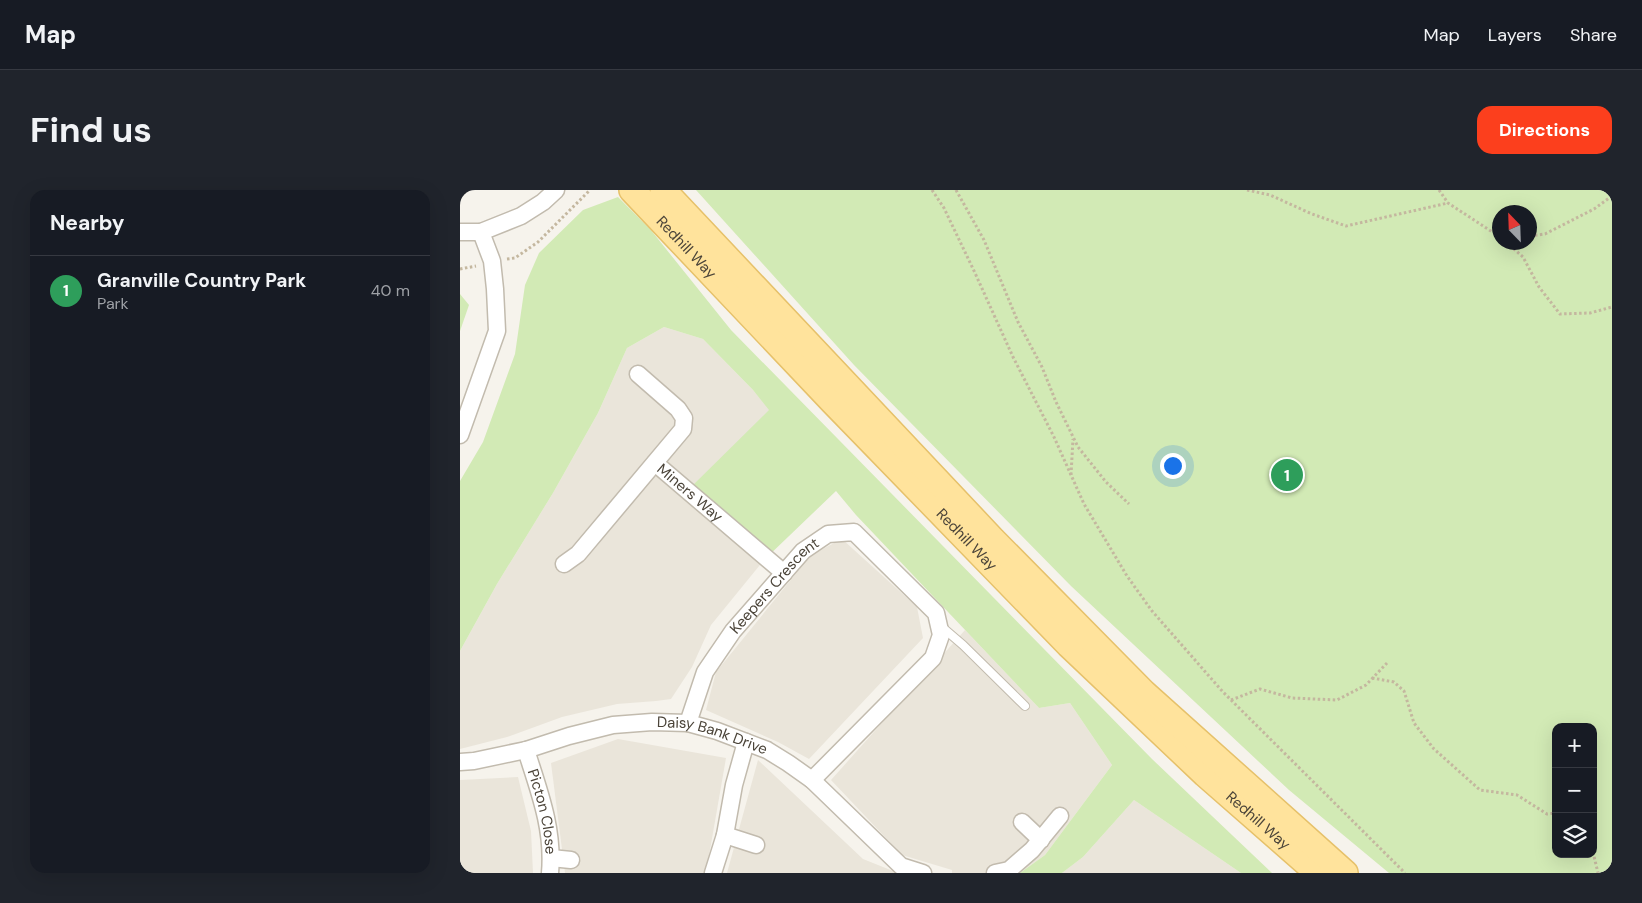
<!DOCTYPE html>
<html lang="en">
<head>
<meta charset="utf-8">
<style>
	:root { --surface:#171b24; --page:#20242c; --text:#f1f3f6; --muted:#9ea1a6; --line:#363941; --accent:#fc3f1d }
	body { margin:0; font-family:"DM Sans",sans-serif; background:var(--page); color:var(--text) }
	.controls { position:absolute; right:15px; bottom:15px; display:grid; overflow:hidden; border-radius:10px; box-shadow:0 5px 20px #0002 }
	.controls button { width:45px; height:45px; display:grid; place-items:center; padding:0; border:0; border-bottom:1px solid var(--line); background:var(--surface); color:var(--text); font:25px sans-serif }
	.compass { position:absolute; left:1032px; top:15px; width:45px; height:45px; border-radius:50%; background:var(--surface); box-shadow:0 5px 20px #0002; rotate:337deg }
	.you { position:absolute; left:712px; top:275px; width:18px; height:18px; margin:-12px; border:4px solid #fff; border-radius:50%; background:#1a73e8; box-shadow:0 0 0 8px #1a73e833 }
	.badge { display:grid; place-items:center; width:32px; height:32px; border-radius:50%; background:var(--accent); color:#fff; font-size:16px; font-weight:700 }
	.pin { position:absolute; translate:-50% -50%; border:2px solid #fff; box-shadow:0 1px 5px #0006 }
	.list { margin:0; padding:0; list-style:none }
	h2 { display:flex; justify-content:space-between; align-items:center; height:65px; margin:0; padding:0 20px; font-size:21px }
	h2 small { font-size:16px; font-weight:400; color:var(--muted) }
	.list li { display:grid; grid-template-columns:32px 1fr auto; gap:15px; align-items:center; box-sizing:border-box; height:70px; padding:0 20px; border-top:1px solid var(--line) }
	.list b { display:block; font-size:19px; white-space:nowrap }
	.list p { margin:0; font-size:16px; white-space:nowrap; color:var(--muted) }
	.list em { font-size:16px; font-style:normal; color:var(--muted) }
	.icon { flex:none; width:28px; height:28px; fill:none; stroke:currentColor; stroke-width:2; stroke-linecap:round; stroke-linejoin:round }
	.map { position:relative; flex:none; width:1152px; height:683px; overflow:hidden; border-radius:15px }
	header { display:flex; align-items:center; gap:30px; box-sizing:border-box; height:70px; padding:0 25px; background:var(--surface); border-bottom:1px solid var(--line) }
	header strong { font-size:24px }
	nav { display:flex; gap:28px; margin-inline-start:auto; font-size:18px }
	.intro { display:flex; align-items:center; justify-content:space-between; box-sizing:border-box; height:120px; padding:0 30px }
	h1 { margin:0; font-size:35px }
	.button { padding:12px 22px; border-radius:15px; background:var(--accent); color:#fff; font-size:18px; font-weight:700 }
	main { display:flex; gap:30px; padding:0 30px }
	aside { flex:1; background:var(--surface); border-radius:15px; box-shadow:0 5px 20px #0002 }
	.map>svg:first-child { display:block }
	.residential { fill:#eae5da }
	.green { fill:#d2eab5; fill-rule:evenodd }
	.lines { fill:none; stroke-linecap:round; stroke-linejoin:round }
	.service-casing { stroke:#c2bbae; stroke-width:10 }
	.minor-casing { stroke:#c2bbae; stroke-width:19 }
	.primary-casing { stroke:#e6c16a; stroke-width:28 }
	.path { stroke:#c4b79f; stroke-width:3; stroke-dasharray:2.5 2.5; stroke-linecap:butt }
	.service { stroke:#fff; stroke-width:8 }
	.minor { stroke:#fff; stroke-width:16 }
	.primary { stroke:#ffe39c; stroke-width:25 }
	.labels { text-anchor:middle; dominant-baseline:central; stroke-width:5; stroke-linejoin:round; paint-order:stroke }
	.street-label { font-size:15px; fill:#4b4439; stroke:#fff }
</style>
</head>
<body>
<header>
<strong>Map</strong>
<nav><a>Map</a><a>Layers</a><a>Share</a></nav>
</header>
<div class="intro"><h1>Find us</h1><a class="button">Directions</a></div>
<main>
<aside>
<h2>Nearby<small></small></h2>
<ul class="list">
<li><span class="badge" style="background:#2e9e5b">1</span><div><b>Granville Country Park</b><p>Park</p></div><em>40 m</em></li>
</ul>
</aside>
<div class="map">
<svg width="1152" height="683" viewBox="0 0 1152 683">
	<rect width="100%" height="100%" fill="#f6f3ec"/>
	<g class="residential">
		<polygon points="204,137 243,149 293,200 310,220 304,370 251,435 232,477 211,509 196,511 157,514 102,527 47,547 0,559 0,461 37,394 93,303 138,223 167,158"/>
		<polygon points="382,349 457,417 463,448 349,569 318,552 246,520 256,482 351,365"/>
		<polygon points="505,440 579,518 610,513 652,575 585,665 560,683 492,683 492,680 442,665 371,590"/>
		<polygon points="158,549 266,568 246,683 105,683 91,573"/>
		<polygon points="298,570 403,669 438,683 267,683"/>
		<polygon points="58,587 71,641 73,683 0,683 0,590"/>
		<polygon points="674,610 781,683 602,683 623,667"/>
	</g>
	<g class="green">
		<path d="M 236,0 L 1152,0 L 1152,683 L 929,683 L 829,600 L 611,396 L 394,175 ZM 1040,22 L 1070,22 L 1070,52 L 1040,52 ZM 1096,537 L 1133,537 L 1133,664 L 1096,664 Z"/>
		<polygon points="158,7 190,39 271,140 692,569 812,683 781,683 674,610 623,667 602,683 560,683 585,665 652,575 610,513 579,518 396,325 376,301 304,370 230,298 309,220 293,200 243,149 204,137 167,158 138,223 93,303 37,394 0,461 0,291 23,252 55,164 65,95 79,63 123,20"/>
		<polygon points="0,104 9,115 0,141"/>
	</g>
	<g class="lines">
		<defs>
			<polyline id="service" points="482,437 503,455 565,516"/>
			<g id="minor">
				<polyline points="0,42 21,42 61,26 83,12 96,0"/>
				<polyline points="0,245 37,141 35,99 32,71 21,42"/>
				<path id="s1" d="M 195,273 L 324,383"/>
				<polyline points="104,374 118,364 223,239 224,228 218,219 178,184"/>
				<path id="s2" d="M 228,533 L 245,482 L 273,441 L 343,361 L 368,344 L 394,342 L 476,423 L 481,445 L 473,468 L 352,590"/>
				<path id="s3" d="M 66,560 C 79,601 94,639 90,683"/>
				<path id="s4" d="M 0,572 L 14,571 L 66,560 L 109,546 L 153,535 L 192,532 L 228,533 L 257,541 L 307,560 L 328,573 L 352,590 L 441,676 L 463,683"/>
				<polyline points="562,632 581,650"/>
				<polyline points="265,645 296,655"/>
				<polyline points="91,668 111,670"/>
				<polyline points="253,683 265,645 274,595 286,552"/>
				<polyline points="535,683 549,680 572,660 600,626"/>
			</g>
			<g id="primary">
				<path id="s5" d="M 172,0 L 373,212 L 609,455 L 745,584 L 858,683"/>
				<polyline points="203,0 533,350 684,503 885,683"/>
			</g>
		</defs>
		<use href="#service" class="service-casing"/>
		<use href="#minor" class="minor-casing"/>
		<use href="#primary" class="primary-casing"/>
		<g class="path">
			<polyline points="472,0 484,18 515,83 553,167 594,247 624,314 667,386 692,421 763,502 945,683"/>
			<polyline points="496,0 524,50 558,132 582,177 596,212 618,257 646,292 669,314"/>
			<polyline points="787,0 810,5 852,24 886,36 988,13"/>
			<polyline points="979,0 988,13 1040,47"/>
			<polyline points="1070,46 1085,44 1134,19 1152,6"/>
			<polyline points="1046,52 1063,67 1079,97 1100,124 1130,123 1152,117"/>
			<polyline points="47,69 55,68 78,52 130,0"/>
			<polyline points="0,79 16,76"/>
			<polyline points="611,285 613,249"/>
			<polyline points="912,488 934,492 944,501 954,533 974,559 1020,600 1057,605 1087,624 1096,623"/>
			<polyline points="771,510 800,499 832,508 877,510 906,495 927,473"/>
			<polyline points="1133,662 1138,683"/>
		</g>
		<use href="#service" class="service"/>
		<use href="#minor" class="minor"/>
		<use href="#primary" class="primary"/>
	</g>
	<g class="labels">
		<g class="street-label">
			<text stroke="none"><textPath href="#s5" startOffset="79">Redhill Way</textPath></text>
			<text stroke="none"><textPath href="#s1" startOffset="46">Miners Way</textPath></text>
			<text stroke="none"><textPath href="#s5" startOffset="484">Redhill Way</textPath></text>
			<text stroke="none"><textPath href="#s2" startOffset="165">Keepers Crescent</textPath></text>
			<text stroke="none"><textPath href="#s4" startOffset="259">Daisy Bank Drive</textPath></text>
			<text stroke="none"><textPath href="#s3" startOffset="64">Picton Close</textPath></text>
			<text stroke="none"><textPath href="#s5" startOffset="889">Redhill Way</textPath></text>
		</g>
	</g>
</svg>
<div class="controls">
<button>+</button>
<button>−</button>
<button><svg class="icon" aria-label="layers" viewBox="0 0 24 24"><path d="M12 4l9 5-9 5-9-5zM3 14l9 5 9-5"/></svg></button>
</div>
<svg class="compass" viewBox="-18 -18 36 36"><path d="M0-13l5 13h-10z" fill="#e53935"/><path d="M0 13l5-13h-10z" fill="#9ea1a6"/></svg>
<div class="you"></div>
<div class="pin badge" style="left:827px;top:285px;background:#2e9e5b">1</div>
</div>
</main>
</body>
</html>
